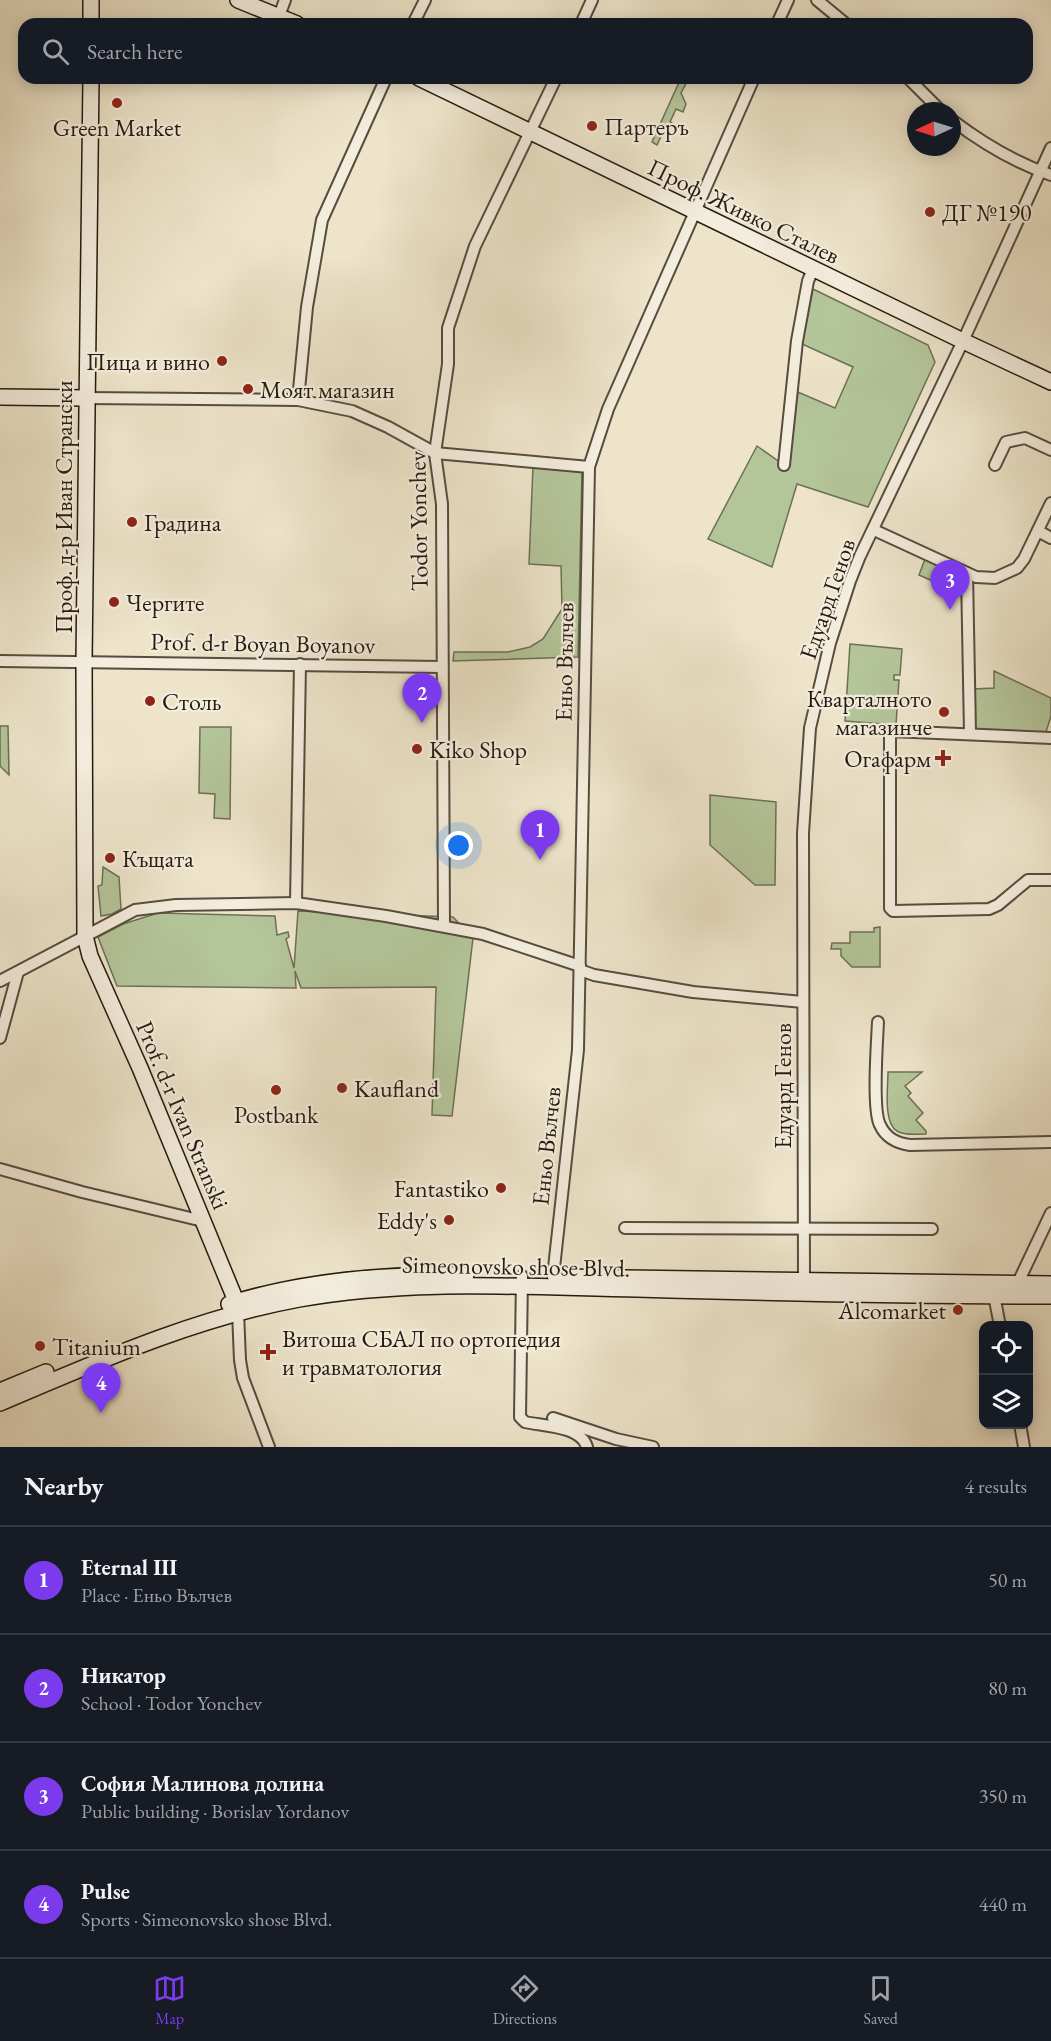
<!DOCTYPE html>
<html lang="en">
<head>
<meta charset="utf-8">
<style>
	:root { --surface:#171b24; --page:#242831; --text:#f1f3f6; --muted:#9ea1a6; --line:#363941; --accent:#7c3aed }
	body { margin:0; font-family:"EB Garamond",serif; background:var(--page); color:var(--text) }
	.controls { position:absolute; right:18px; bottom:18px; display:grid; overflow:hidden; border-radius:12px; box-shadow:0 3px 15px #0003 }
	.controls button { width:54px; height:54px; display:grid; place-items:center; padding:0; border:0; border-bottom:2px solid var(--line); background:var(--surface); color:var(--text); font:30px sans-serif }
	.compass { position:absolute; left:907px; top:102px; width:54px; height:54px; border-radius:50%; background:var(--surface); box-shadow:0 3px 15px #0003; rotate:266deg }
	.you { position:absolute; left:459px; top:846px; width:21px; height:21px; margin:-15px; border:4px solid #fff; border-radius:50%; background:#1a73e8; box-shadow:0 0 0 9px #1a73e833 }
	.badge { display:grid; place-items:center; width:39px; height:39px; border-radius:50%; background:var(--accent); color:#fff; font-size:20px; font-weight:700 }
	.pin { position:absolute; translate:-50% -50px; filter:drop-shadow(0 2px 3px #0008) }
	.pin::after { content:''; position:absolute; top:32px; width:21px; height:18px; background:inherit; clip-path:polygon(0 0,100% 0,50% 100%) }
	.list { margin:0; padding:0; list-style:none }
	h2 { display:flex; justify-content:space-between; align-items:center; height:78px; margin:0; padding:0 24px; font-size:26px }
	h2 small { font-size:20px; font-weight:400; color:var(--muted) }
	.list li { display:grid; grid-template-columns:39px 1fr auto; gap:18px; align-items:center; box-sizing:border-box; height:108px; padding:0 24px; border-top:2px solid var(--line) }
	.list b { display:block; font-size:22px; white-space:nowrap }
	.list p { margin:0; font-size:20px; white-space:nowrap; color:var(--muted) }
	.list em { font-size:20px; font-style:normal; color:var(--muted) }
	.icon { flex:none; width:33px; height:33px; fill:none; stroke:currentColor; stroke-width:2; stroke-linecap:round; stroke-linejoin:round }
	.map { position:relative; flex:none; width:1051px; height:1447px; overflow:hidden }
	.search { position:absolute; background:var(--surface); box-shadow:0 3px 15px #0003; left:18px; right:18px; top:18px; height:66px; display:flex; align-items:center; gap:15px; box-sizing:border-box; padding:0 21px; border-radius:18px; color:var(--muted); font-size:22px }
	.sheet { height:510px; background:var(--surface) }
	nav { display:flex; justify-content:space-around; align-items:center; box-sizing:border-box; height:84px; border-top:2px solid var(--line); background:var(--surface); font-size:16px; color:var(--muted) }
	nav a { display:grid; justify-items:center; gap:3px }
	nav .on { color:var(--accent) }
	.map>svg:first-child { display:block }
	.green { fill:#b4c59a; stroke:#6c7055; stroke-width:1.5 }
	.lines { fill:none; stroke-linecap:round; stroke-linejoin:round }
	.street-casing { stroke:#574c3e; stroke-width:14 }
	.secondary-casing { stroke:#251a10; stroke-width:18 }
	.street { stroke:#f3eddd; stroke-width:10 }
	.secondary { stroke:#f3eddd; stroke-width:15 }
	.poi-dot { fill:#8f2418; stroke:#f3eddd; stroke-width:2 }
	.labels { text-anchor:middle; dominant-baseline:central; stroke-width:4.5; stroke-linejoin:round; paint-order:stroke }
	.poi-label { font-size:24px; fill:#251a10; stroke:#f3eddd; text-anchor:start }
	.street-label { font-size:24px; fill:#251a10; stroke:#f3eddd }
</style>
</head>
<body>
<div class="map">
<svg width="1051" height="1447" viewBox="0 0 1051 1447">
	<rect width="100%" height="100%" fill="#ede4ca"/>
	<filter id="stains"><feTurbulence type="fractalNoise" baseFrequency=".00333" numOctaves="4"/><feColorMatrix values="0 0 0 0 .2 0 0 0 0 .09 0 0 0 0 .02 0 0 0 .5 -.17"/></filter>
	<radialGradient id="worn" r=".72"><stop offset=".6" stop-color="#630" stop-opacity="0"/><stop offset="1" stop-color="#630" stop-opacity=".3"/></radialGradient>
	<g class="green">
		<polygon points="681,78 689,78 681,93 686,104 683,112 676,109 670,122 676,125 676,128 671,126 668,131 664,130 657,145 652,142"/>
		<polygon points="813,289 928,345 935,362 868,507 797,484 772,567 708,539 757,446 784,465 789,457 798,392 835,408 853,367 802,344"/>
		<polygon points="533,466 582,471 578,657 453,661 454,652 508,652 530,647 543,639 562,609 561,566 529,564"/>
		<polygon points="925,559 960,575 962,594 919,575"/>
		<polygon points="850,644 902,649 900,675 894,675 894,680 899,680 896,725 845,721"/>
		<polygon points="994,671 1051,698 1051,716 1046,732 975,729 974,689 994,688"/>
		<polygon points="0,726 8,726 9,775 0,766"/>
		<polygon points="200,727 231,727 230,819 214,818 215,794 199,793"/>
		<polygon points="710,795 776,802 775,885 755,885 710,845"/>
		<polygon points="103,867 119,877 121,909 112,914 101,916 98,886 102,885"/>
		<polygon points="298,911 453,917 473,938 452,1116 432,1115 436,987 301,988 295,971 296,988 117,986 98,937 123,924 158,913 275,916 277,935 288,932 289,937 286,939 294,968"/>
		<polygon points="880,927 880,967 852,967 841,956 841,949 831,949 832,943 850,943 850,932 874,932 874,928"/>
		<path d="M 888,1072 L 922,1072 L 905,1086 L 911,1093 L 908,1096 L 923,1113 L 916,1120 L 926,1131 L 926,1134 C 917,1134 905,1136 897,1131 C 883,1123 888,1087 888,1072 Z"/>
	</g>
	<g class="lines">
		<defs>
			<g id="street">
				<polyline points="817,0 846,24"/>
				<polyline points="279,16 285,0"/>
				<polyline points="413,24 425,0"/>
				<polyline points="581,24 592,0"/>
				<polyline points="777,24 788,0"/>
				<polyline points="908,78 941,111"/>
				<path d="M 952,120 C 981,142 1016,163 1051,175"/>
				<polyline points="86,398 298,400 352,411 388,427 435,453 589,467"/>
				<polyline points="298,400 307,307 322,220 386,78"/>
				<polyline points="784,465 797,341 808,281 813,269"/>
				<polyline points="995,465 1006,442 1025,438 1051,450"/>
				<polyline points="874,530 976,577 995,578 1017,568 1024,559 1051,503"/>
				<polyline points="1038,531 1051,538"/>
				<polyline points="967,573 970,733"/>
				<polyline points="0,661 441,667"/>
				<polyline points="1051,738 890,731 890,908 893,911 989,909 998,905 1028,880 1051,880"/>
				<polyline points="296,903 300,664"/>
				<polyline points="444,926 442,504 435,453 448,364 448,328 475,246 556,78"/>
				<polyline points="580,970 594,975 693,992 803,1002"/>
				<polyline points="0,981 135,910 176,905 296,903 386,916 483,934 580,966"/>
				<path d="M 878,1022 C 877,1043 872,1110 880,1125 C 886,1138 896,1143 910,1145 L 1051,1142"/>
				<polyline points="0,1038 18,972"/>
				<polyline points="0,1169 82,1192 203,1221"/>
				<polyline points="625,1228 932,1229"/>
				<path d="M 522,1276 L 520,1417 L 525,1422 C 543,1426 581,1426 587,1447"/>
				<polyline points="553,1277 578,1050 589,467 608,409 754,78"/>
				<polyline points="804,1281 803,833 810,728 830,643 850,581 860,556 963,341 1051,148"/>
				<polyline points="1015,1289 1051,1213"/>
				<polyline points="993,1290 1000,1326"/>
				<polyline points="238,1312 240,1360 243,1378 269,1447"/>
				<polyline points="553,1418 616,1439 653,1447"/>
				<polyline points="1020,1424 1024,1447"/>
			</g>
			<g id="secondary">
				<polyline points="91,0 91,24"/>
				<polyline points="238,0 297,24"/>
				<polyline points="91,78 84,661 85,936 90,956 140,1068 236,1301 238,1312"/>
				<polyline points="419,78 963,341 1051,382"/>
				<polyline points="0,397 86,398"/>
				<polyline points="556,1277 1051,1284"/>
				<path d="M 229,1304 C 306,1280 386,1274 466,1275"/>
				<polyline points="0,1391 46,1372"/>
				<path d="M 0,1403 C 97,1362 195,1318 299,1299 C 411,1279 524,1287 637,1289 C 775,1293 913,1296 1051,1296"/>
			</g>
		</defs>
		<use href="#street" class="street-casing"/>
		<use href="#secondary" class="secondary-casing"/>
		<use href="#street" class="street"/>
		<use href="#secondary" class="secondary"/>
	</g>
	<g class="poi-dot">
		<circle cx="117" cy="103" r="6"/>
		<circle cx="592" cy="126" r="6"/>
		<circle cx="930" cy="212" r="6"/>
		<circle cx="222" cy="361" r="6"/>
		<circle cx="248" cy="389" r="6"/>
		<circle cx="132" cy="522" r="6"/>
		<circle cx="114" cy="602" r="6"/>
		<circle cx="150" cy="701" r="6"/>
		<circle cx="944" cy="712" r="6"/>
		<circle cx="417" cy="749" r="6"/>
		<path d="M940 749h6v6h6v6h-6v6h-6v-6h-6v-6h6z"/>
		<circle cx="110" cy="858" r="6"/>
		<circle cx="342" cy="1088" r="6"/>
		<circle cx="276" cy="1090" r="6"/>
		<circle cx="501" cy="1188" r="6"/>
		<circle cx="449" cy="1220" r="6"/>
		<circle cx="958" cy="1310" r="6"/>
		<circle cx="40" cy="1346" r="6"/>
		<path d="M265 1343h6v6h6v6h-6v6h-6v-6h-6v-6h6z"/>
	</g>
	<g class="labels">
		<g class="poi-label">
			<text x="604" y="126">Партеръ</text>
			<text x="117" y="127" text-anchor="middle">Green Market</text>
			<text x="942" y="212">ДГ №190</text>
			<text x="210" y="361" text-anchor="end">Пица и вино</text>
			<text x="260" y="389">Моят магазин</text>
			<text x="144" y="522">Градина</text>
			<text x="126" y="602">Чергите</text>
			<text x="932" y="698" text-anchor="end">Кварталното<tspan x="932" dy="28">магазинче</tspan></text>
			<text x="162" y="701">Столь</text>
			<text x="429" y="749">Kiko Shop</text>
			<text x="931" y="758" text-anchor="end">Огафарм</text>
			<text x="122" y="858">Къщата</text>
			<text x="354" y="1088">Kaufland</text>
			<text x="276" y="1114" text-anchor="middle">Postbank</text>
			<text x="489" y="1188" text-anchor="end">Fantastiko</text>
			<text x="437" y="1220" text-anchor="end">Eddy's</text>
			<text x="946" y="1310" text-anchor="end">Alcomarket</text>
			<text x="282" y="1338">Витоша СБАЛ по ортопедия<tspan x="282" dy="28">и травматология</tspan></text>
			<text x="52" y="1346">Titanium</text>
		</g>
		<g class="street-label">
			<text transform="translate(744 211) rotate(26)">Проф. Живко Сталев</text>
			<text transform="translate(63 507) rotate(-90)">Проф. д-р Иван Странски</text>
			<text transform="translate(418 521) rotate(-91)">Todor Yonchev</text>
			<text transform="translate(827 599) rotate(-71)">Едуард Генов</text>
			<text transform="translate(263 643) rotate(1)">Prof. d-r Boyan Boyanov</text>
			<text transform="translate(564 662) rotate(-89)">Еньо Вълчев</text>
			<text transform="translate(782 1086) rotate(-90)">Едуард Генов</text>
			<text transform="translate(183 1115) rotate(67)">Prof. d-r Ivan Stranski</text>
			<text transform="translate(546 1146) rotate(-84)">Еньо Вълчев</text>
			<text transform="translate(516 1266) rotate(1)">Simeonovsko shose Blvd.</text>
		</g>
	</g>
	<rect width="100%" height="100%" filter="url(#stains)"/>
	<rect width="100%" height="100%" fill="url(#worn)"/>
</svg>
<div class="controls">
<button><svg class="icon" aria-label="locate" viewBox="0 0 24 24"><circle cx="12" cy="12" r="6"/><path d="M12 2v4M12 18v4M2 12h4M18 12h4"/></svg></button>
<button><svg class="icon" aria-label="layers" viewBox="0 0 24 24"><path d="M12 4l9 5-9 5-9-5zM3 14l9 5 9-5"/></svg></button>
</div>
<svg class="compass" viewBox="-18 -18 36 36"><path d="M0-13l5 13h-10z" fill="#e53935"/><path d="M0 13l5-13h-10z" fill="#9ea1a6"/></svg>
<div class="you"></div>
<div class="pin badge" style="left:540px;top:860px">1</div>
<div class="pin badge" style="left:422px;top:723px">2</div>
<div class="pin badge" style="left:950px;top:610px">3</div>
<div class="pin badge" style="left:101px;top:1413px">4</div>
<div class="search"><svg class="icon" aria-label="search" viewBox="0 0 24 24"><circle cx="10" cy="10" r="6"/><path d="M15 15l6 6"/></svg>Search here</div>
</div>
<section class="sheet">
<h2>Nearby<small>4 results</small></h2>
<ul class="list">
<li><span class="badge">1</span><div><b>Eternal III</b><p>Place · Еньо Вълчев</p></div><em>50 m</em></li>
<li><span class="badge">2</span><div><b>Никатор</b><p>School · Todor Yonchev</p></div><em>80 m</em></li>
<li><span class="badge">3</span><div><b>София Малинова долина</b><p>Public building · Borislav Yordanov</p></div><em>350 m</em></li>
<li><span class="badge">4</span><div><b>Pulse</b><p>Sports · Simeonovsko shose Blvd.</p></div><em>440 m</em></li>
</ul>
</section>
<nav>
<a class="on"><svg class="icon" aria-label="map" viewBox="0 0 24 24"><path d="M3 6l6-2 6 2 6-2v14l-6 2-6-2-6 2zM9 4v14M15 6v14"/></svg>Map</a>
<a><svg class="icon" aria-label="directions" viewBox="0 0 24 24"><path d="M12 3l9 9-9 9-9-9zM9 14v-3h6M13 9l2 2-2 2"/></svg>Directions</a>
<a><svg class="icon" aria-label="saved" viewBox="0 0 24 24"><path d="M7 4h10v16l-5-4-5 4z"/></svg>Saved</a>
</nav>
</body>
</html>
